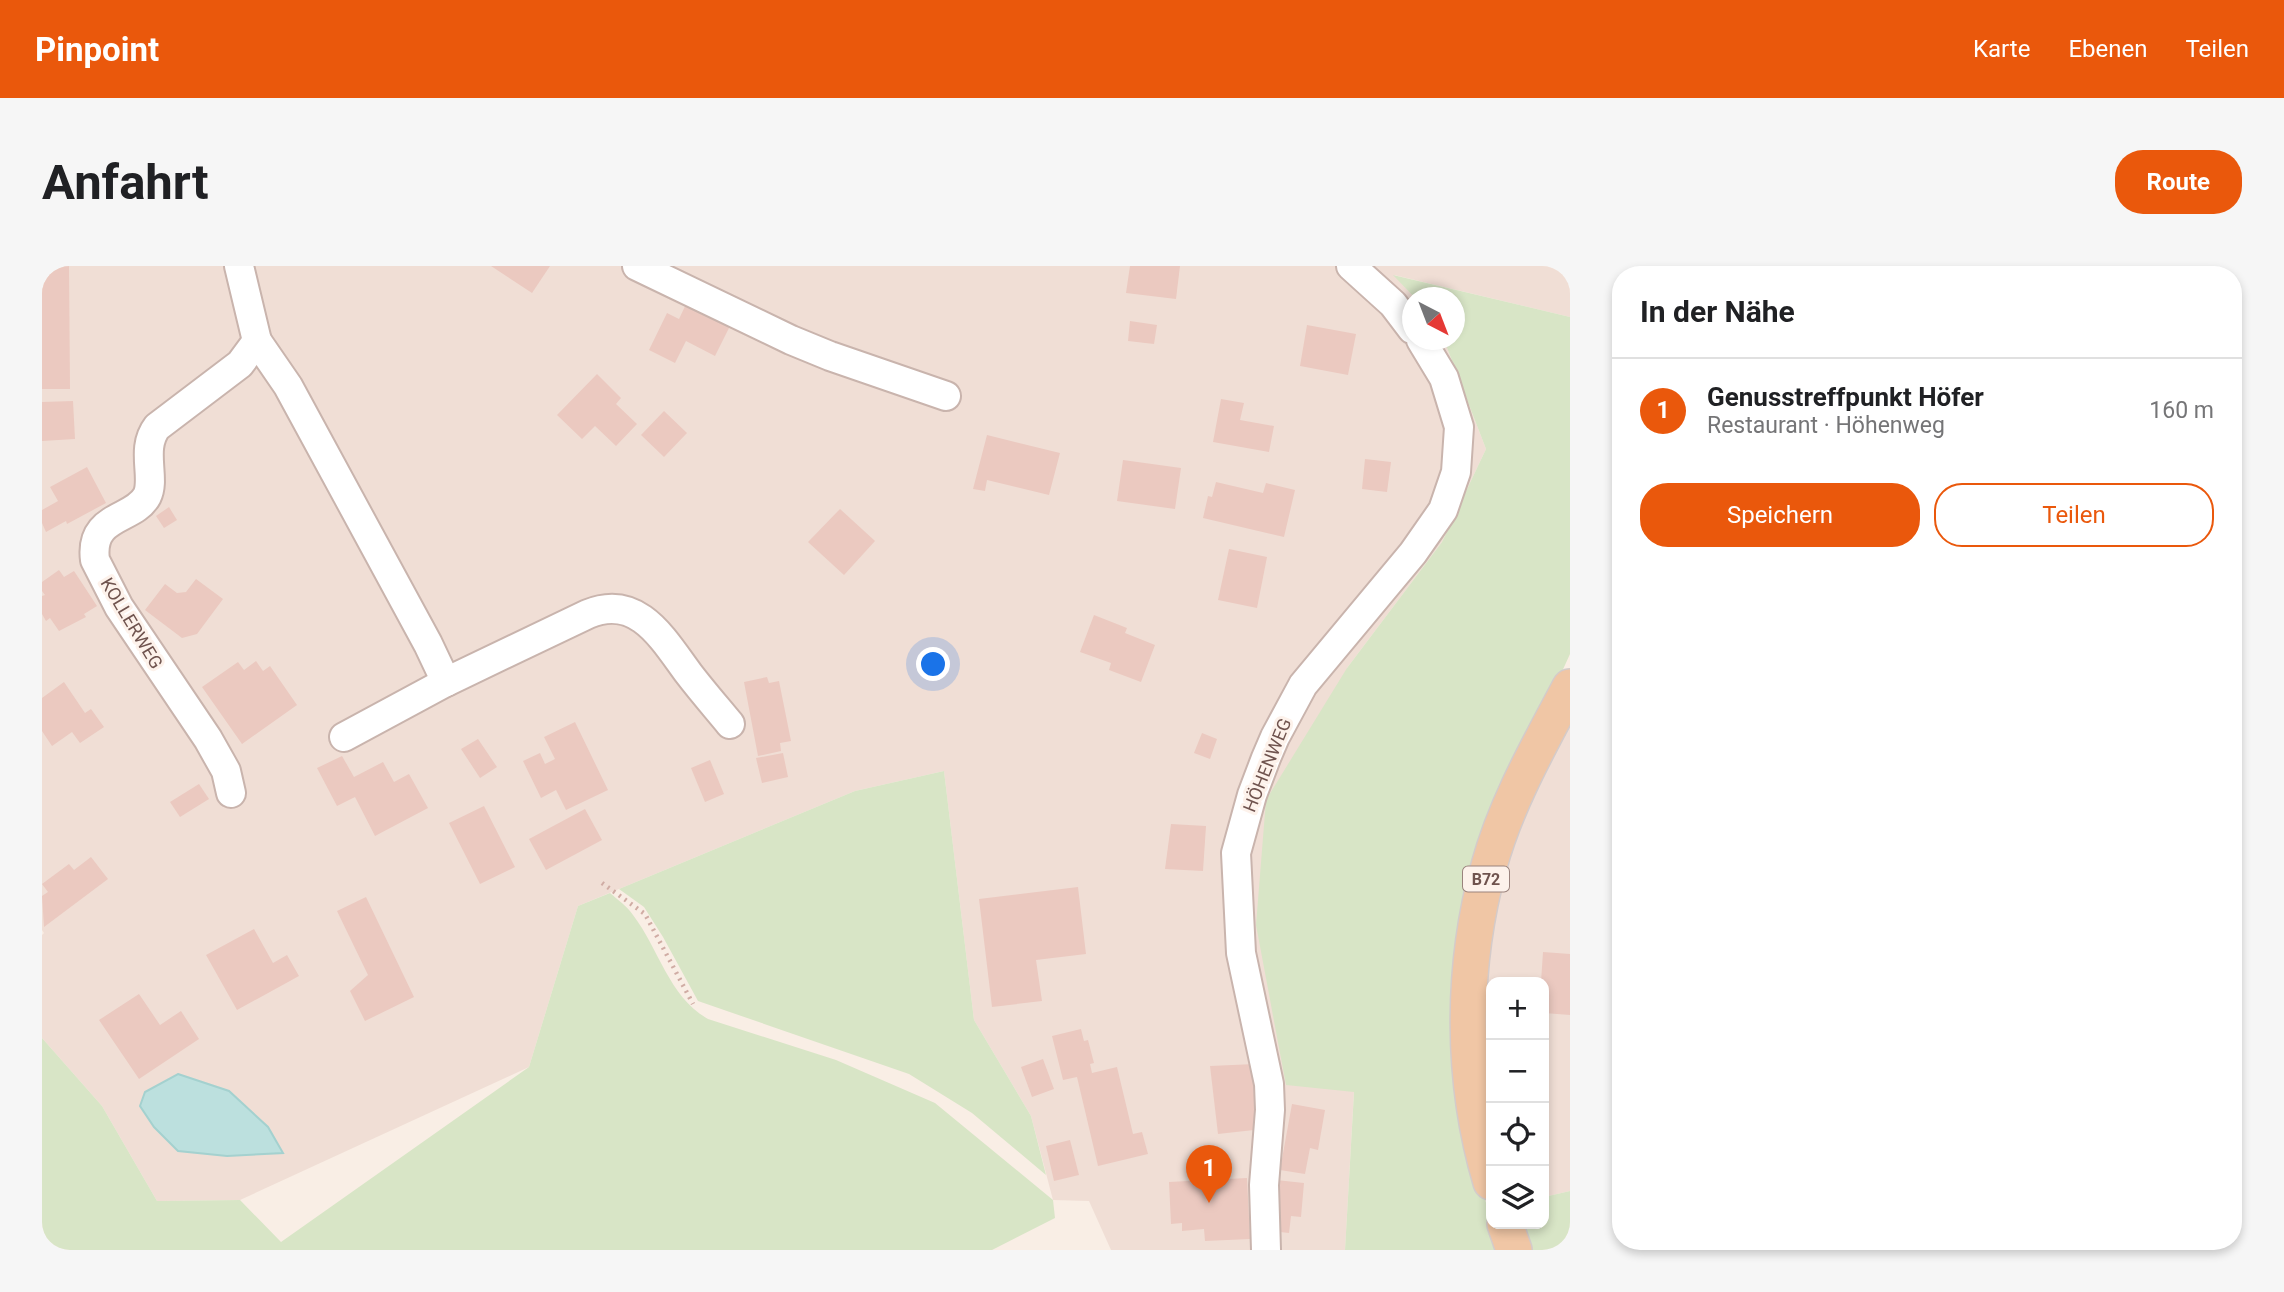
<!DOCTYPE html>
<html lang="de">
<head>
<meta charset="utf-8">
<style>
	:root { --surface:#fff; --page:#f6f6f6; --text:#202124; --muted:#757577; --line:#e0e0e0; --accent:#ea580c }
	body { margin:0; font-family:Roboto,sans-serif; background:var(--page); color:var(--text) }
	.controls { position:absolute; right:21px; bottom:21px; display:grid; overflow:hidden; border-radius:14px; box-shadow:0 4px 10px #0003 }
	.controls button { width:63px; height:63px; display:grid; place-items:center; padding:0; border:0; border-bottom:2px solid var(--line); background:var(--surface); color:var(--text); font:35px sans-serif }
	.compass { position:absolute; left:1360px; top:21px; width:63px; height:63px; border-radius:50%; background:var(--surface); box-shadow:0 4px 10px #0003; rotate:138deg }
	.you { position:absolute; left:892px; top:399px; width:24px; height:24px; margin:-18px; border:5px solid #fff; border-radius:50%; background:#1a73e8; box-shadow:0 0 0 10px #1a73e833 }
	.badge { display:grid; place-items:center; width:46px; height:46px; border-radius:50%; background:var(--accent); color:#fff; font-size:23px; font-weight:700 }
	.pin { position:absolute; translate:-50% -58px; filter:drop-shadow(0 2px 4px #0008) }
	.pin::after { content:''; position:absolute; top:37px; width:24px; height:21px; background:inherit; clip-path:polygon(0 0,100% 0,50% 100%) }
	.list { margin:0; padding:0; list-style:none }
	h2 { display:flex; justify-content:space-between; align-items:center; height:91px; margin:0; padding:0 28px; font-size:30px }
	h2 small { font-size:23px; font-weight:400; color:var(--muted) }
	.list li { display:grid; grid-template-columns:46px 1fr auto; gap:21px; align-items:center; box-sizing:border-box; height:105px; padding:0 28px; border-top:2px solid var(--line) }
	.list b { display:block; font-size:26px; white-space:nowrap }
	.list p { margin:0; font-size:23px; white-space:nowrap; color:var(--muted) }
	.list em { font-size:23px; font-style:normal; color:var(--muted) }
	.actions { display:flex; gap:14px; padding:21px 28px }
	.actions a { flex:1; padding:16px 0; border:2px solid var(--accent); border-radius:28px; text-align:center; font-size:24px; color:var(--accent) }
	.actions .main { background:var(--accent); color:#fff }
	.icon { flex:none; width:38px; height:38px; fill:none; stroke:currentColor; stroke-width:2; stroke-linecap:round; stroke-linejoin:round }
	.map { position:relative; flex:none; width:1528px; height:984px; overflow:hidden; border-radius:28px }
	header { display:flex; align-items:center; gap:42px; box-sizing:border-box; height:98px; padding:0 35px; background:var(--accent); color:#fff }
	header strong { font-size:33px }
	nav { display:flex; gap:38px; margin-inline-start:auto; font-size:24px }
	.intro { display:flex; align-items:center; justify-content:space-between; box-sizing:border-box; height:168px; padding:0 42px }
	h1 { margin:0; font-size:49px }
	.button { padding:18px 32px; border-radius:28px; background:var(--accent); color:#fff; font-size:24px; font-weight:700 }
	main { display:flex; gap:42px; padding:0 42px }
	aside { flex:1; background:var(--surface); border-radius:28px; box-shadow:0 4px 10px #0003 }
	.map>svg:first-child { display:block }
	.residential { fill:#f0ded5 }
	.green { fill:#d8e5c6 }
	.water { fill:#bce0de; stroke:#a4d1cf; stroke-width:2 }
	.building { fill:#ebc9c0 }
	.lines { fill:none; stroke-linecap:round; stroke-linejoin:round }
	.minor-casing { stroke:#c9b4ad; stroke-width:32 }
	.major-casing { stroke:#d4cbca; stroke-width:38 }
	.path { stroke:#d0aca4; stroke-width:4.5; stroke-dasharray:2 5; stroke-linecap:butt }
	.minor { stroke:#fff; stroke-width:28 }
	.major { stroke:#f0c6a5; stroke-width:35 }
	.labels { text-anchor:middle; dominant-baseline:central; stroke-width:6; stroke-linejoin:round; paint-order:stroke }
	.shield { fill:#fdf2eb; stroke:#9a837d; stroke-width:2 }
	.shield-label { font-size:16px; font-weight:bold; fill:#6f534e }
	.street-label { font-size:18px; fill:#6f534e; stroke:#fdf2eb }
</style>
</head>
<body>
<header>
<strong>Pinpoint</strong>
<nav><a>Karte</a><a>Ebenen</a><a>Teilen</a></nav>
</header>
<div class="intro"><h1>Anfahrt</h1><a class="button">Route</a></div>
<main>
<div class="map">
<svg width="1528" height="984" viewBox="0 0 1528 984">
	<rect width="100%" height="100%" fill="#f9eee5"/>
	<g class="residential">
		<polygon points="0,0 1528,0 1528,51 1352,9 1372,31 1370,74 1402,74 1444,183 1400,276 1305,402 1312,825 1303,984 1069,984 1047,935 1011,934 989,850 932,754 902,505 813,525 536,640 487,801 198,934 115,935 60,840 0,772 0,669 2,667 0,664"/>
		<polygon points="1528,451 1528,925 1502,931 1502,716 1449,716 1449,843 1442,778 1446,677 1465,593 1488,537"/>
	</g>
	<g class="green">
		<polygon points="1351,9 1528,51 1528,388 1439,584 1434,905 1459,984 1303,984 1312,826 1244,819 1214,659 1224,534 1305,402 1400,276 1444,183 1402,74 1412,74 1412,32 1372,31"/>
		<polygon points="902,505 932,754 989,850 1004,909 930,847 867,808 656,735 621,671 602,641 577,623 813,525"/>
		<path d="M 568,627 C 576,634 585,640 591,649 C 617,683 627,731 666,753 L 794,794 L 893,837 L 1011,934 L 1013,952 L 950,984 L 0,984 L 0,772 L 60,840 L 115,935 L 198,934 L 239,976 L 487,801 L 536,640 Z"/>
		<polygon points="1528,925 1528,984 1489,984 1479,958 1502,958 1502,931"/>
	</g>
	<polygon class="water" points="136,808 187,825 226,861 241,887 185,890 136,885 112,861 98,840 103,826"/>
	<g class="building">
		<polygon points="0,0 27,0 28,123 0,123"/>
		<polygon points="449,0 508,0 490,27"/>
		<polygon points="1088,0 1138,0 1134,33 1084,27"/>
		<polygon points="646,34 690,56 673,90 644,75 633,97 607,84 625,47 637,53"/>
		<polygon points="1088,55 1115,59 1112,78 1086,75"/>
		<polygon points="1265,59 1314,68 1306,109 1258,100"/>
		<polygon points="555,108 579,132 574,138 595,158 574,180 553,160 540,173 515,149"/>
		<polygon points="1179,133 1202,137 1198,154 1232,160 1227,186 1171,176"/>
		<polygon points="31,135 33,173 0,175 0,136"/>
		<polygon points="622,145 645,167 622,191 599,169"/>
		<polygon points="945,169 1018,187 1007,229 945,214 943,225 931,223"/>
		<polygon points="1323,193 1349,196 1345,226 1320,223"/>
		<polygon points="1081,194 1139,202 1133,243 1075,235"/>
		<polygon points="45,201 64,237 25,258 24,255 4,266 0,257 0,244 16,235 8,221"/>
		<polygon points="1174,216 1221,227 1224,217 1253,224 1242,271 1161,252 1166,230 1170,231"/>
		<polygon points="127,241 135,254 122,262 114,250"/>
		<polygon points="798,243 833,275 802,309 766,276"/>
		<polygon points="1187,283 1225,291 1215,342 1176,334"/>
		<polygon points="17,304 22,311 32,305 55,340 42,348 44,351 17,365 8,352 4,355 0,348 0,330 3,329 0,325 0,316"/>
		<polygon points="154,313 181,333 155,368 140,372 103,344 123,318 135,327 144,326"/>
		<polygon points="1052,349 1085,362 1083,367 1113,379 1099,416 1067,404 1069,397 1038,386"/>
		<polygon points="214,395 221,405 228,400 255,439 200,478 160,421 196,396 202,404"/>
		<polygon points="725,411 727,417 737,415 749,475 738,477 739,485 716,490 702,416"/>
		<polygon points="22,416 43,447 49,443 62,461 38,477 30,466 10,480 0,465 0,432"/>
		<polygon points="533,456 566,524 524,544 514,524 499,532 481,495 498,487 503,498 513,493 502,471"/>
		<polygon points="1160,467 1175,473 1168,493 1152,487"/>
		<polygon points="436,473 455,501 438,512 419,483"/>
		<polygon points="741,487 746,511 720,517 714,492"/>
		<polygon points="300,490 312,511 341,496 352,516 367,508 386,542 333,570 313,531 295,540 275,502"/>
		<polygon points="668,494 682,528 663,536 649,502"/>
		<polygon points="157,518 167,533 138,551 128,536"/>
		<polygon points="442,540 473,601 438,618 407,557"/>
		<polygon points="543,543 560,574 504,604 487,573"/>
		<polygon points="1129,558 1164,560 1161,605 1123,603"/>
		<polygon points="49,591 66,613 2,661 0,630 6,626 0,618 27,598 32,604"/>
		<polygon points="1036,621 1044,688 994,694 1000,735 950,741 937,633"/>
		<polygon points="324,631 372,731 323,755 308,725 326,709 295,645"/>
		<polygon points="212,663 231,697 245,689 257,710 195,744 164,689"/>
		<polygon points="1501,686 1528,688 1528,749 1502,747 1502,716 1499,716"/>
		<polygon points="97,728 118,759 139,745 157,773 97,813 57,754"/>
		<polygon points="1039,763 1042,775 1046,774 1052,797 1048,798 1050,807 1075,801 1091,868 1100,866 1106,888 1056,900 1035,811 1021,814 1010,770"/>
		<polygon points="1001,793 1012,823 990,831 979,801"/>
		<polygon points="1213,798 1221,863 1176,868 1168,800"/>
		<polygon points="1250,838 1283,844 1276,884 1268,882 1263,908 1238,904"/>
		<polygon points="1028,874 1037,909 1012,915 1004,880"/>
		<polygon points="1205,912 1208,973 1163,975 1162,963 1140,965 1140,957 1129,958 1127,916"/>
		<polygon points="1234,914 1262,917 1259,951 1249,950 1247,967 1229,965"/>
	</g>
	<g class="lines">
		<defs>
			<g id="minor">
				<polyline points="595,0 749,74 788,90 904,130"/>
				<polyline points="1309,0 1351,38 1370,63"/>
				<polyline points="215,75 246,120 386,378 404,416"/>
				<path d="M 302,471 L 404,416 L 546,348 C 596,327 621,373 647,408 C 660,425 674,441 688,458"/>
				<path d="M 189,527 L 184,505 L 166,473 L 77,341 L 53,294 C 47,248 92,255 105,230 C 114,212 98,183 115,161 L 198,98 L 215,75 L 197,0"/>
				<polyline points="1224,984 1222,919 1228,844 1227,818 1199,687 1194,587 1210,529 1224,492 1233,471 1261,419 1371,287 1401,244 1414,206 1417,161 1402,112 1379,74"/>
			</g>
			<g id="major">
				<path d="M 1449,916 C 1419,815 1419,702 1447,600 C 1464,537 1498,478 1528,421"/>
				<polyline points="1463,958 1472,984"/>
			</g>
		</defs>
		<use href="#minor" class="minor-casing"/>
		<use href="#major" class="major-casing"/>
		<polyline class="path" points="560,617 603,648 651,738"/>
		<use href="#minor" class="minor"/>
		<use href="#major" class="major"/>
	</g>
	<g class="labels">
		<rect class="shield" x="1421" y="600.5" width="46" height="25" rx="5"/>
		<g class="shield-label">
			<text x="1444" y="613">B72</text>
		</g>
		<g class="street-label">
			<text transform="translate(90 357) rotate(59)">KOLLERWEG</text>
			<text transform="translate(1225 499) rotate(-68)">HÖHENWEG</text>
		</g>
	</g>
</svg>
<div class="controls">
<button>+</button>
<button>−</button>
<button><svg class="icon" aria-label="locate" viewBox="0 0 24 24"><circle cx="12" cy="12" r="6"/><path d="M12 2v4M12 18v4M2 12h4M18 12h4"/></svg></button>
<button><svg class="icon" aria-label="layers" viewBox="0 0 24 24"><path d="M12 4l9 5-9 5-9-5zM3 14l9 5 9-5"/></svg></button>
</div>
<svg class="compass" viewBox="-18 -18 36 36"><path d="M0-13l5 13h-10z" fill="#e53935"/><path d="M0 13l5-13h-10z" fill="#757577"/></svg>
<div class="you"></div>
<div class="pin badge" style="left:1167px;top:937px">1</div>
</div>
<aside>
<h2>In der Nähe<small></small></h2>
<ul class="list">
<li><span class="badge">1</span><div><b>Genusstreffpunkt Höfer</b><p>Restaurant · Höhenweg</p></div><em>160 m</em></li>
</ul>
<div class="actions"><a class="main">Speichern</a><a>Teilen</a></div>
</aside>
</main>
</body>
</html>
